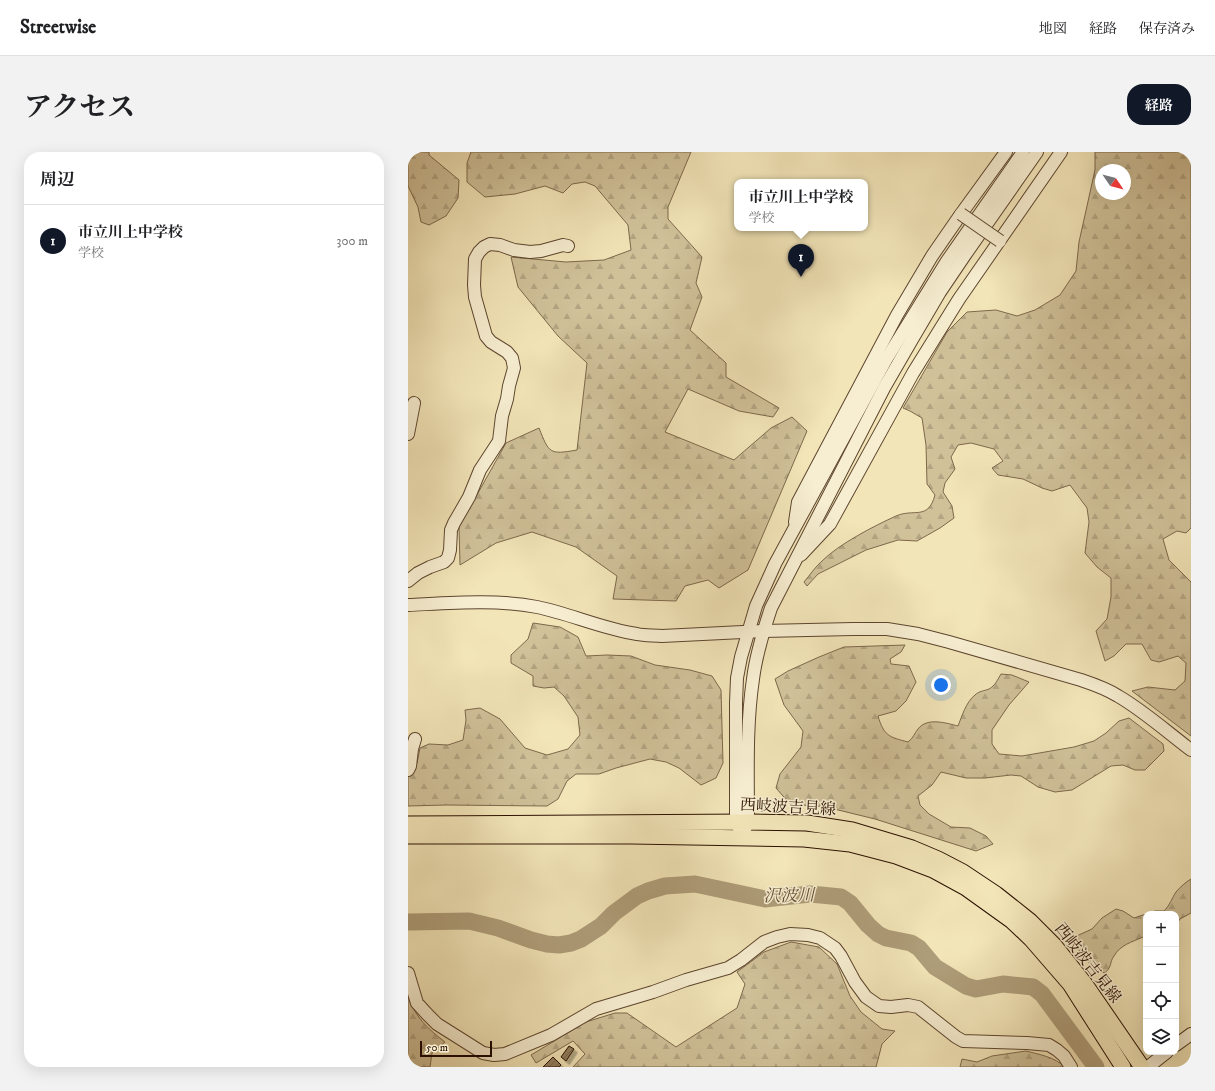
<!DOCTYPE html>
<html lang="ja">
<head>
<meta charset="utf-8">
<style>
	:root { --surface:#fff; --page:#f2f2f2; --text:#202124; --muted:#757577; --line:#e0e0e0; --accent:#111827 }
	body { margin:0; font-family:"IM FELL DW Pica","Noto Serif JP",serif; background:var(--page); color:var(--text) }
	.controls { position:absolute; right:12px; bottom:12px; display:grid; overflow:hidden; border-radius:8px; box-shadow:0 4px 16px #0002 }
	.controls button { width:36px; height:36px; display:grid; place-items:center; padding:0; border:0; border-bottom:1px solid var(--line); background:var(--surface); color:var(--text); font:20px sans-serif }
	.compass { position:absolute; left:687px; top:12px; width:36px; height:36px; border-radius:50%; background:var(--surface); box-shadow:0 4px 16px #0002; rotate:125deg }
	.scale { position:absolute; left:12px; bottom:10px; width:72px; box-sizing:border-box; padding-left:4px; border:2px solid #2b1000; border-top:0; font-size:11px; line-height:14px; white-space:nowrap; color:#2b1000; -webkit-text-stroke:3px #f7eed1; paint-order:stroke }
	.you { position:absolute; left:533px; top:533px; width:14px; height:14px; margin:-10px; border:3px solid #fff; border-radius:50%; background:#1a73e8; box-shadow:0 0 0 6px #1a73e833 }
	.badge { display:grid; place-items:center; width:26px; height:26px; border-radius:50%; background:var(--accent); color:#fff; font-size:13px; font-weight:700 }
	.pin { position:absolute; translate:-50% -33px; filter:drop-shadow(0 1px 2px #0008) }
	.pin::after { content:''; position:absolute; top:21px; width:14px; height:12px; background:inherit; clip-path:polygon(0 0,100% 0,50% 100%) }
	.popup { position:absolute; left:326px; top:27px; width:134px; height:52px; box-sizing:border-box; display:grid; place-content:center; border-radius:8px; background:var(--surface); filter:drop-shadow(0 1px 3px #0005); font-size:13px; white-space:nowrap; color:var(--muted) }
	.popup b { font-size:15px; color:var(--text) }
	.popup::after { content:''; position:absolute; left:50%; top:100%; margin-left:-8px; border:8px solid transparent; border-top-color:var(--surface) }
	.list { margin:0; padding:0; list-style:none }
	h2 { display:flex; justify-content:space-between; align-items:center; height:52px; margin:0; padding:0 16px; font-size:17px }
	h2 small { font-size:13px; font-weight:400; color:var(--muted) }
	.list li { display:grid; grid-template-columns:26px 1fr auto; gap:12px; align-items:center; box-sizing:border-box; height:72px; padding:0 16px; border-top:1px solid var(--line) }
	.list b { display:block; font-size:15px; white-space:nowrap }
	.list p { margin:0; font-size:13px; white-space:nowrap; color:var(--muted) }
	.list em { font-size:13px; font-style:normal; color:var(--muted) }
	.icon { flex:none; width:22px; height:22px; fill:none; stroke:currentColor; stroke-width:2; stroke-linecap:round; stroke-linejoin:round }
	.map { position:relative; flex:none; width:783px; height:915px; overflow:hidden; border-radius:16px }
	header { display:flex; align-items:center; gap:24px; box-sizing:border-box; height:56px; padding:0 20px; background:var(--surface); border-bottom:1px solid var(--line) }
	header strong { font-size:19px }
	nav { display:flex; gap:22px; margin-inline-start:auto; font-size:14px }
	.intro { display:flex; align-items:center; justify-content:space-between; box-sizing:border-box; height:96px; padding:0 24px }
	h1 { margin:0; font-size:28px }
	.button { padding:10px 18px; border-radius:16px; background:var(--accent); color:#fff; font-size:14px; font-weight:700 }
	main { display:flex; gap:24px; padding:0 24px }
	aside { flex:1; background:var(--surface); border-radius:16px; box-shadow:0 4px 16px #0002 }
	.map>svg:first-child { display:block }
	.forest { fill:url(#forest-firs); stroke:#7e684c; fill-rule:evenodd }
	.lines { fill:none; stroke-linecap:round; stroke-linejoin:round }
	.river { stroke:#ae9d79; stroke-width:17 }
	.building { fill:url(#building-hatch); stroke:#2b1000; filter:url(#shadow) }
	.minor-casing { stroke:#5d452e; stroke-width:14 }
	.major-casing { stroke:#2b1000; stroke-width:17 }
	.minor { stroke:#f7eed1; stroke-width:12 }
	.major { stroke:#f2e5b8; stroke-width:15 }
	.minor-bridge-casing { stroke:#5d452e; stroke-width:14; stroke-linecap:butt }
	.minor-bridge { stroke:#f7eed1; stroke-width:12 }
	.labels { text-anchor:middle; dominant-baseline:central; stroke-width:3; stroke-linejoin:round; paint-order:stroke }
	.street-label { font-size:16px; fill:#2b1000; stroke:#f7eed1 }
	.water-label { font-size:17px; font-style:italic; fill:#664f36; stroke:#f7eed1 }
</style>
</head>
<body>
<header>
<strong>Streetwise</strong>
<nav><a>地図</a><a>経路</a><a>保存済み</a></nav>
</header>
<div class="intro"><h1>アクセス</h1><a class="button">経路</a></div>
<main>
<aside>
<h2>周辺<small></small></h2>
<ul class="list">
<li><span class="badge">1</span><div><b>市立川上中学校</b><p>学校</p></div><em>300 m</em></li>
</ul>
</aside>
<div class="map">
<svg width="783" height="915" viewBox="0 0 783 915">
	<defs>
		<pattern id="forest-firs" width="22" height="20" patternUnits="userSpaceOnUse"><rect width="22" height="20" fill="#d0c199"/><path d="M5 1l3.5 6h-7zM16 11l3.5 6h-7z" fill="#b3a582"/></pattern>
		<pattern id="building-hatch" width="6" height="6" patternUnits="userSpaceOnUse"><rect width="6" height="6" fill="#927f60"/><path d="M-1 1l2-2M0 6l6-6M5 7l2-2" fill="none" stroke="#77674d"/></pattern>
		<filter id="shadow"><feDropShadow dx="3.5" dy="3.5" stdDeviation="0" flood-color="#0004"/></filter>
	</defs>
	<rect width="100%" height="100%" fill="#f2e5b8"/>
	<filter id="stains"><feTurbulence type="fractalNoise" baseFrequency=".005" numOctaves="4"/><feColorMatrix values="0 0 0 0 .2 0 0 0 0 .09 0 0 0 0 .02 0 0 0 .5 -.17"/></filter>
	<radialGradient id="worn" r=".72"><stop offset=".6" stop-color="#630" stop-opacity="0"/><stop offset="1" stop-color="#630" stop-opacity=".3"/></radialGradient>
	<g class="forest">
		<polygon points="0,0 21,0 21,3 51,28 50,46 38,64 21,73 13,70 10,55 0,34"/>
		<path d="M 63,0 L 283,0 L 260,55 L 260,67 L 294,105 L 288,131 L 294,145 L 282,178 L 318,211 L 318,225 L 371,256 L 365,265 L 331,259 L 280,237 L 257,280 L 326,308 L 363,276 L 384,265 L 399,279 L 340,418 L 311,436 L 300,428 L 277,434 L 268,449 L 205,447 L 209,424 L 168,395 L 124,380 L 88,391 L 52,413 L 51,375 L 98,291 L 131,276 C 141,301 141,303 169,298 L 179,211 L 150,184 L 110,135 L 103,105 L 158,110 L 196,108 L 223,98 L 220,73 L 187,34 L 177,30 L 164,32 L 155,41 L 137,34 L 107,42 L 77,45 L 59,30 L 59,11 Z"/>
		<path d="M 687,0 L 783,0 L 783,376 L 778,381 L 769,379 L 755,387 L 761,408 L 783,430 L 783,584 L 724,539 L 740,535 L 767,538 L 777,529 L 778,511 L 770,504 L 751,510 L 743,508 L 734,492 L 718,492 L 706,504 L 697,509 L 688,479 L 699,467 L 703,445 L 703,426 L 689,415 L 677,401 L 681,370 L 679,356 L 662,333 L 644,339 L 634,336 L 615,327 L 590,323 L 584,316 L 595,309 L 586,297 L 563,291 L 550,293 L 543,305 L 547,317 L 537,331 L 535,340 L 544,354 L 546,366 L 532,376 L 509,389 L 490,388 L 458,398 L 410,422 L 399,434 L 396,430 C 402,423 407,415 414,409 C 431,392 466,374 488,364 C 506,356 520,369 527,343 L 519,332 L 518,293 L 514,266 L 502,259 L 495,256 L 539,180 L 559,160 L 588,158 L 609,164 L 627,158 L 652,143 L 668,119 L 671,90 L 687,18 ZM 693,18 L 717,18 L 717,42 L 693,42 Z"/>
		<polygon points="125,471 152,475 170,485 178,504 199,503 223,504 247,513 282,518 304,524 313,538 315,611 308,626 293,633 271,616 258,610 242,607 208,616 191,622 168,622 159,629 150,647 139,654 38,653 0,654 0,625 9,611 12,596 21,592 40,593 55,588 58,568 57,558 72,556 92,567 117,596 139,603 160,597 172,583 170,565 156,544 146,535 136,536 125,534 125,524 103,511 103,503 120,487"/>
		<path d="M 497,493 L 493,500 L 482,507 L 483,512 L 501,514 L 508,530 L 498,549 L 488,559 L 470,564 C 476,584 481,585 500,590 C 506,585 506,582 510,577 C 519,565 538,571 550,574 C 554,564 558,550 567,543 C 571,539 576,539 581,537 C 587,534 590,527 593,522 L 604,523 L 621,530 L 601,553 L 584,578 L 584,592 L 591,602 L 614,604 L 666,595 L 686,589 L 698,581 L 711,569 L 721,566 L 755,592 L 756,599 L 737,618 L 727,618 L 715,613 L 703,614 L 664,638 L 647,640 L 630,635 L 613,624 L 603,623 L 577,626 L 558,626 L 533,620 L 524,633 L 510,644 L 512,653 L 521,662 L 543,675 L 562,676 L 578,684 L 585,692 L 568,699 L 467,667 L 418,655 L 382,652 L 368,636 L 372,622 L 393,595 L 395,579 L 376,553 L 367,527 L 380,519 L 411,505 L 436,495 Z"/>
		<path d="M 783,727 L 783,761 L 772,767 L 768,773 L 768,762 L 738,762 L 738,786 L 735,785 C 724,790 712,793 706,804 C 701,811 705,813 697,821 L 687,818 L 662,787 L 684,777 L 694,766 L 708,757 L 715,759 L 726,766 L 747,759 L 756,759 C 762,753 764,746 768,740 C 772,735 778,730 783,727 Z"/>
		<polygon points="383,790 411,795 429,812 442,844 453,860 474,877 487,879 474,892 468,915 165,915 177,902 165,889 128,911 123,903 178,870 207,861 219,861 268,895 329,856 337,832 329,820 356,800"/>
		<path d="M 0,845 C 8,866 20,877 37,890 L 24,901 L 22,915 L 0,915 Z"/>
		<path d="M 618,899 C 629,902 648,905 656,915 L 552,915 L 554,907 L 569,910 L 584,904 Z"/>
	</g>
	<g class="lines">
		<polyline class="river" points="0,770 61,769 90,776 123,788 139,792 151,793 163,791 173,787 193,774 206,761 229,744 240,739 257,734 287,732 357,747 402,742 423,744 433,745 442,751 460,773 470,782 478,786 503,791 511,796 527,815 558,834 568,837 595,832 625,835 634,842 688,915"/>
	</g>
	<g class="building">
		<polygon points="161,894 166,897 158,909 153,905"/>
		<polygon points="145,905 153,913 151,915 135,915"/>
	</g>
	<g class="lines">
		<defs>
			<g id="minor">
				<polyline points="0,282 6,251"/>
				<polyline points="387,370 390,350 489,163 524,104 553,62 598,0"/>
				<polyline points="393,403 422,372 505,221 551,147 653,0"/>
				<polyline points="0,429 10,421 22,415 36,410 40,406 42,398 43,378 46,371 61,345 72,318 91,289 94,264 99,247 101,234 106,216 104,206 99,200 83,190 78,184 67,145 66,133 67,107 71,100 76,95 82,92 92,93 106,98 122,100 133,99 155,93 160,94"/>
				<path d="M 0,453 C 42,451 88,447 129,455 C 163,462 195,477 229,482 C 237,484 246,483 254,484 L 355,479 L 445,477 L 479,477 L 510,482 L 541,490 L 673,528 C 685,532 699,537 710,544 C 736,559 759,580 783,598"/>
				<polyline points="0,618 2,614 4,597 7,587"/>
				<path d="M 337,677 L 340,670 C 340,623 338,574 345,527 C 348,503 355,480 363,456 L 476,236 L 502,191 L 532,140 L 557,103 L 629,0"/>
				<polyline points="335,685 328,670 328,551 329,526 333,505 348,454 367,412 479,206 539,109 615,0"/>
				<polyline points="0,821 9,851 19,862 29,872 75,901 86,903 97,902 143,883 188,857 245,840 278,828 320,816 333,808 356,790 369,785 382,782 400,783 412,786 427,796 433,804 447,830 458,845 471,854 483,855 500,853 510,855 548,885 555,889 619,891 641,893 649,898 656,904 663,915"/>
				<polyline points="768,893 783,882"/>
				<polyline points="740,915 759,900"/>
			</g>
			<g id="major">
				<polyline points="0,672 340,670 399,671 444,678 504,696 530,707 555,720 588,742 622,769 646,793 677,832 734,915"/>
				<polyline points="0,684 223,684 396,687 442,692 488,704 525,718 558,736 604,769 623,787 662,832 715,915"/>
			</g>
		</defs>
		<use href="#minor" class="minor-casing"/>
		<use href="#major" class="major-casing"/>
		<use href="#minor" class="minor"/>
		<use href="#major" class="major"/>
		<defs>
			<polyline id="minor-bridge" points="553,62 592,89"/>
		</defs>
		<use href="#minor-bridge" class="minor-bridge-casing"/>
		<use href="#minor-bridge" class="minor-bridge"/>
	</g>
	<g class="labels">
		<g class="street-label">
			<text transform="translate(380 655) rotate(3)">西岐波吉見線</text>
			<text transform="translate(680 811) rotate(52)">西岐波吉見線</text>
		</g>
		<g class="water-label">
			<text transform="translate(381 744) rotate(-1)">沢波川</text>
		</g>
	</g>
	<rect width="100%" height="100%" filter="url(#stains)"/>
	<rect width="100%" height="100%" fill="url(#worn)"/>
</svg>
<div class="controls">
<button>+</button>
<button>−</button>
<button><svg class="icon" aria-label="locate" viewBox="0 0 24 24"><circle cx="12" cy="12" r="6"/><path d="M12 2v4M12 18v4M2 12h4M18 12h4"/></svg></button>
<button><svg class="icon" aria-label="layers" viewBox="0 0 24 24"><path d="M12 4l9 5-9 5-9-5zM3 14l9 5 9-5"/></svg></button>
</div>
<svg class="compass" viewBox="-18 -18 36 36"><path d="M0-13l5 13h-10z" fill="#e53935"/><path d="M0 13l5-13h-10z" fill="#757577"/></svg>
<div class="scale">50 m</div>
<div class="you"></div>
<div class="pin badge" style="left:393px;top:125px">1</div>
<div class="popup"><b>市立川上中学校</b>学校</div>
</div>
</main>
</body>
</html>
